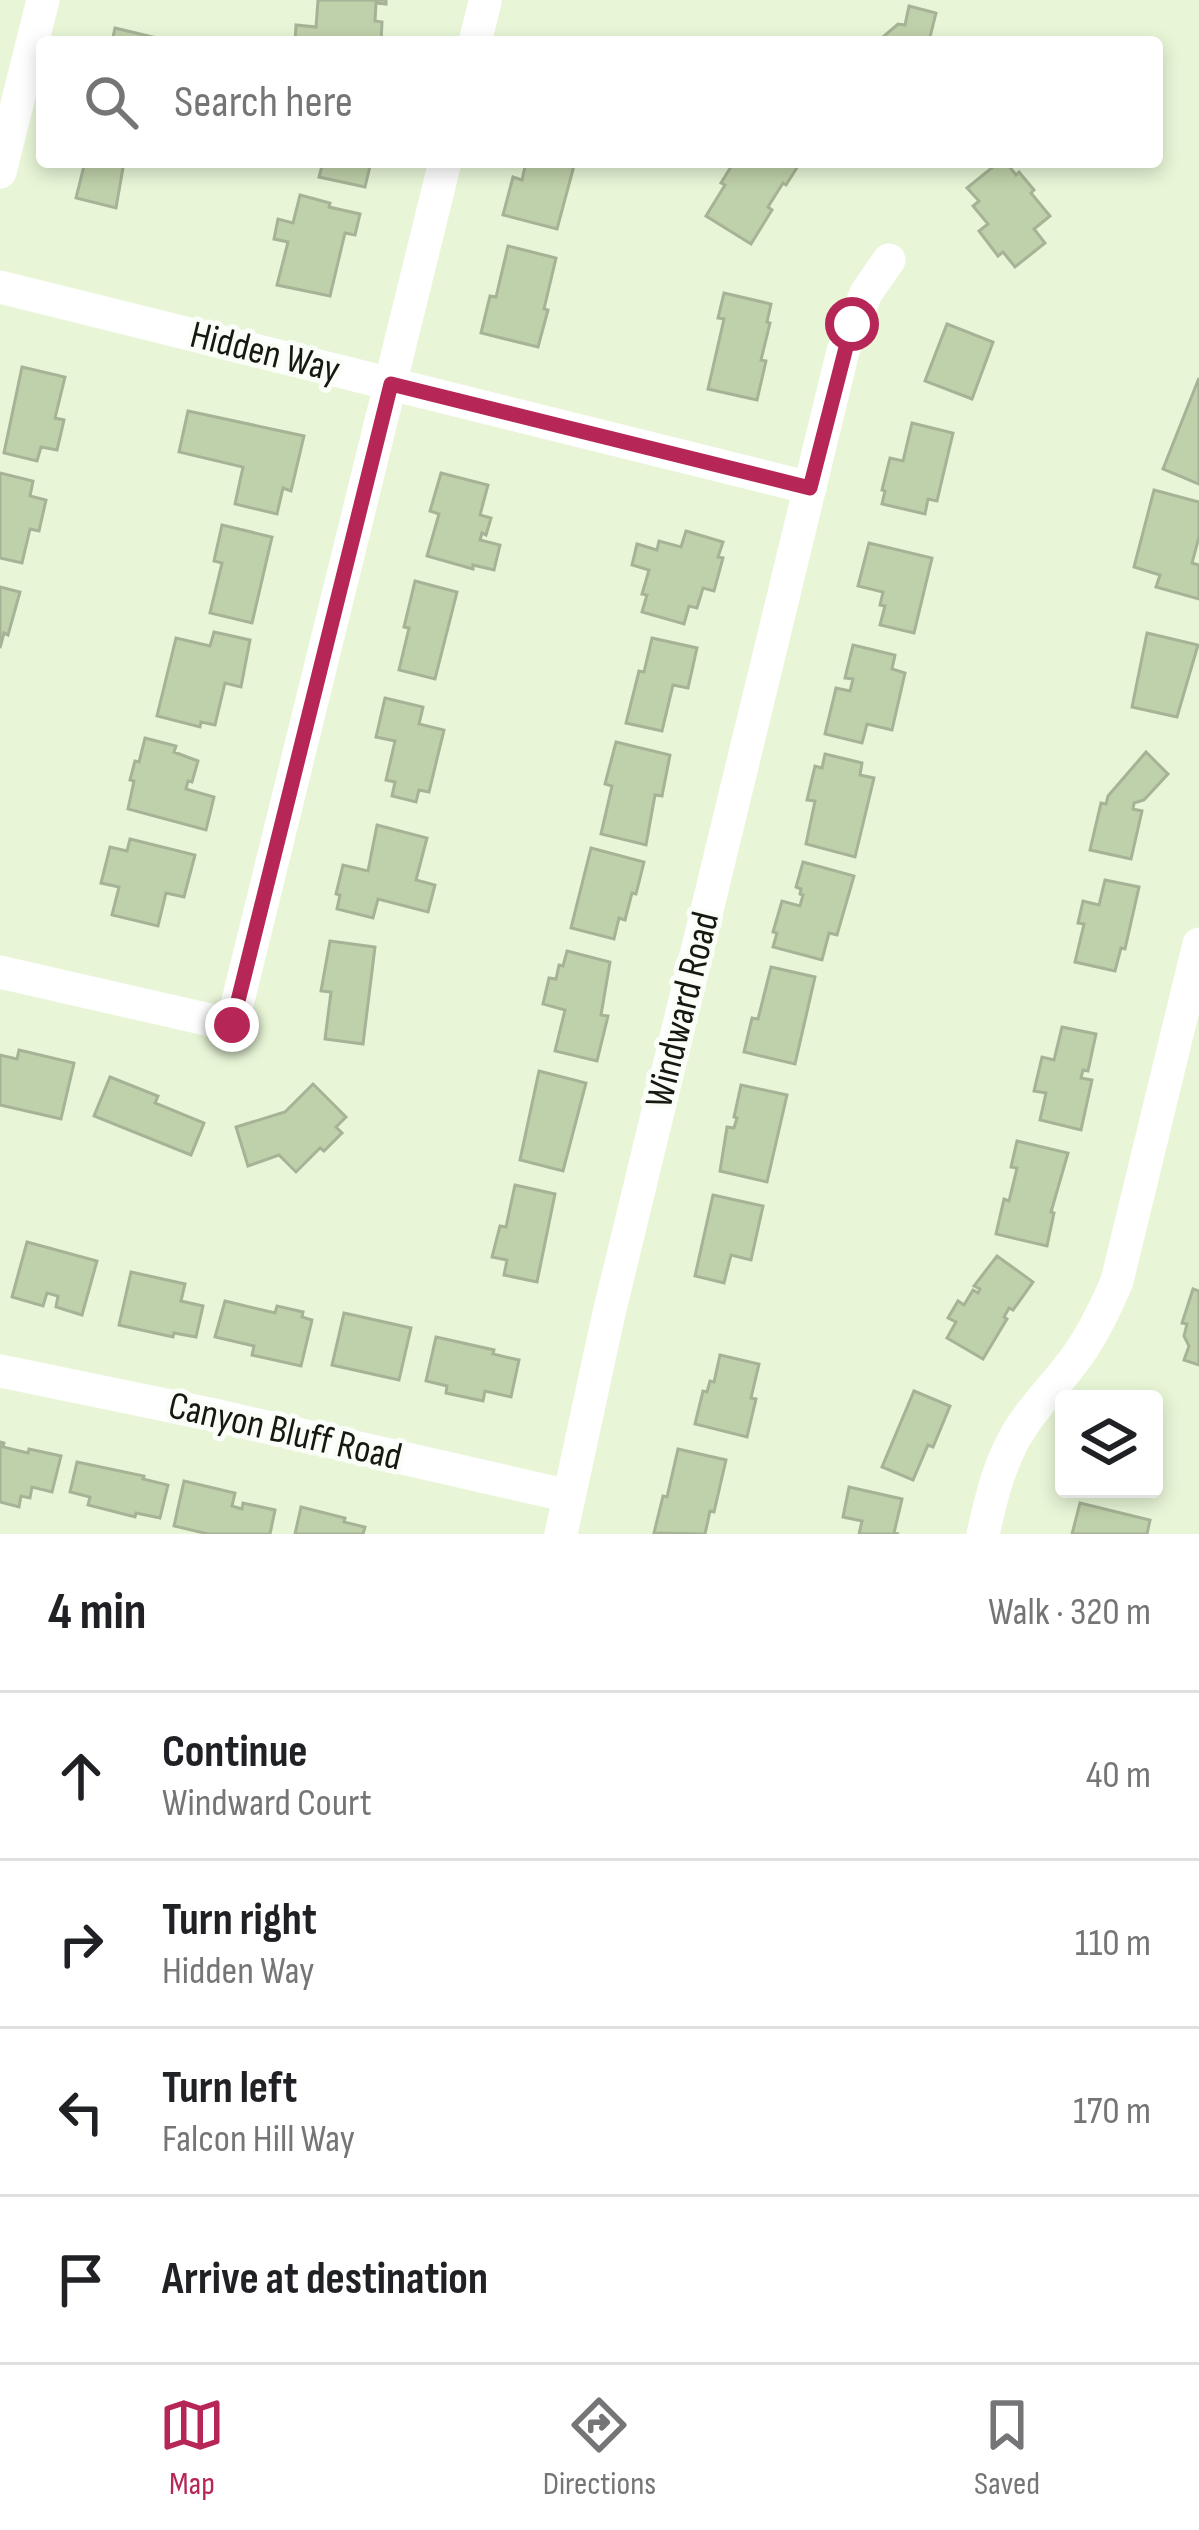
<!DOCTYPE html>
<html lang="en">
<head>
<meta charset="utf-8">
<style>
	:root { --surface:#fff; --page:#f6f6f6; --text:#202124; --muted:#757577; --line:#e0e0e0; --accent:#b62757 }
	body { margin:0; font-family:"Sofia Sans Condensed",sans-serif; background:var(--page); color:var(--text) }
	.controls { position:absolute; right:36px; bottom:36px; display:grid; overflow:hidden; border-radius:12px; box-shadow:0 6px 18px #0003 }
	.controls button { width:108px; height:108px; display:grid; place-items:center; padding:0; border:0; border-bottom:3px solid var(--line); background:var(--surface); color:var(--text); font:60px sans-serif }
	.stop { position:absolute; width:36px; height:36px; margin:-27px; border:9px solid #b62757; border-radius:50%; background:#fff }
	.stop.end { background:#b62757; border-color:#fff; box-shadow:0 3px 12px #0008 }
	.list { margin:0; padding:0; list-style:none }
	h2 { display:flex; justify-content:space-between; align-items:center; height:156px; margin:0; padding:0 48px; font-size:51px }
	h2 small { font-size:39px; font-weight:400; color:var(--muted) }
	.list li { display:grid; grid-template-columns:78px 1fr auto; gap:36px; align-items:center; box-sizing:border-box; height:168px; padding:0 48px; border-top:3px solid var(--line) }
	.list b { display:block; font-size:45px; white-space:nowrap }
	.list p { margin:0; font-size:39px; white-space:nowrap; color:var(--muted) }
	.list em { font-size:39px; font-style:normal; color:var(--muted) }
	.icon { flex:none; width:66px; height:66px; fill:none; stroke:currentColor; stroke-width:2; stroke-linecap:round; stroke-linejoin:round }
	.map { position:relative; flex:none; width:1199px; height:1534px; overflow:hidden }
	.search { position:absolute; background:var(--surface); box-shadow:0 6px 18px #0003; left:36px; right:36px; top:36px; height:132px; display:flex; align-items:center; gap:30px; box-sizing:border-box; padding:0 42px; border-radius:12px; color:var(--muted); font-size:45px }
	.sheet { height:828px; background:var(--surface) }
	nav { display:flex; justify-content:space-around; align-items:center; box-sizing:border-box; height:168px; border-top:3px solid var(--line); background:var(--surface); font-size:33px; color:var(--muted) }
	nav a { display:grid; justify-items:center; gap:6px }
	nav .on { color:var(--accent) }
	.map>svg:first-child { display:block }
	.building { fill:#bfd1aa; stroke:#a6b396; stroke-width:3 }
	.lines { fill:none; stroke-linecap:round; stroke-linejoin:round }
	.minor { stroke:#fff; stroke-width:33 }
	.route { stroke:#b62757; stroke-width:15 }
	.labels { text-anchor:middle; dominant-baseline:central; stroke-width:10; stroke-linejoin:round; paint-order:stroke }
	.street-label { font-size:39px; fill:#15190f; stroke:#fbfef8 }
</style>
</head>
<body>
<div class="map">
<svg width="1199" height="1534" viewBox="0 0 1199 1534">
	<rect width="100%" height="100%" fill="#e8f6d7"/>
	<g class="building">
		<polygon points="318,0 386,0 386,4 376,3 375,21 382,22 381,42 295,42 296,25 316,27"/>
		<polygon points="909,6 936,13 929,41 933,42 877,42 898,24 905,25"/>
		<polygon points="115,28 165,40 165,42 112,42"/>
		<polygon points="85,162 124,162 116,208 76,198"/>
		<polygon points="323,162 371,162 365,187 319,177"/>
		<polygon points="526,162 575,162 557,229 503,215 513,177 522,180"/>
		<polygon points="734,162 796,162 798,166 786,185 783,183 768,207 772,210 751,244 706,216 725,185 721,183"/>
		<polygon points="999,162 1006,162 1016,175 1019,172 1034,190 1031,193 1050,216 1034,229 1045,243 1015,267 1003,252 998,256 979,231 988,224 973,206 979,201 967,188"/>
		<polygon points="300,195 330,203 329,207 360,214 355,235 345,233 330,296 277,285 288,242 274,239 278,219 293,223"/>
		<polygon points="508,246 556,258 544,309 548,310 538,347 481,333 490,296 496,297"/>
		<polygon points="724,293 771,304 767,322 770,323 761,360 766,361 757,400 708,389 724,319 718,318"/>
		<polygon points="947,324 993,342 972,399 925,381"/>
		<polygon points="22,367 65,377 55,418 64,420 57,450 41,447 37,461 4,453"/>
		<polygon points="1199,378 1199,484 1163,469"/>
		<polygon points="188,411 304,436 291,491 283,488 277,514 235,504 243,467 179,452"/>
		<polygon points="912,423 953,433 937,501 928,499 925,514 882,504 885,491 882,490 890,458 903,461"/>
		<polygon points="0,473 33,481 30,496 46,500 39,531 30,529 22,563 0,558"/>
		<polygon points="441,473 488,485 480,515 491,518 486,535 482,533 480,540 500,545 494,570 473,565 473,569 427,556 439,514 430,511"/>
		<polygon points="1154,490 1199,502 1199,537 1192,563 1199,565 1199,599 1156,587 1160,575 1134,567"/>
		<polygon points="222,525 272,537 252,623 210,613 222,563 214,561"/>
		<polygon points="686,531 723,542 718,557 723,558 714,591 703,588 697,608 689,606 684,624 642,612 647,595 642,594 649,570 632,565 637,544 657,550 659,541 681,547"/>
		<polygon points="869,543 932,558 914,633 880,625 885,606 880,605 883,592 858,586"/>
		<polygon points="415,581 457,592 435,679 399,670 409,628 404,627"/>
		<polygon points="0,587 20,592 8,635 4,633 0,648"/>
		<polygon points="214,632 250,640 241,687 225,683 215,725 201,722 200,727 157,716 176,638 210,646"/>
		<polygon points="1147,633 1198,645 1177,717 1132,707"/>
		<polygon points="652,638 697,648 688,688 673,685 662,731 626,723 639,671 644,672"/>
		<polygon points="853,645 895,655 892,669 905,673 892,730 867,724 862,743 825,734 836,688 850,691 853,679 845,678"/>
		<polygon points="385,698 423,707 419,724 444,730 429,792 419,790 416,802 392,796 395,782 386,780 395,741 376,737"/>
		<polygon points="145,738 176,746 174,752 198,761 192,782 188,781 186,789 214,797 206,830 128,809 134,781 130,780 135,761 139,762"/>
		<polygon points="616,742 670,755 662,796 655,795 646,845 601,834 612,786 605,784"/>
		<polygon points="1146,752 1168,774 1144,800 1134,803 1133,809 1142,811 1131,859 1090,850 1101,803 1106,804 1108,796"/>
		<polygon points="825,754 862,763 860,775 874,778 855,857 806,844 815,801 807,800 815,766 822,768"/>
		<polygon points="377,825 427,838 416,880 435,885 428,912 378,899 373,918 337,909 340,895 336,894 343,865 368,871"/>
		<polygon points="130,839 195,855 184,897 166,893 158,926 112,915 119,887 101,883 110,847 127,851"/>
		<polygon points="591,848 644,862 636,894 632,893 625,920 619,918 614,939 571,928"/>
		<polygon points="803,862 854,876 837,935 829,933 822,960 773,947 777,933 773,932 782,901 800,906 803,895 800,894 801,889 796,887"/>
		<polygon points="1105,880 1139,887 1125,949 1121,948 1115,971 1075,962 1084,924 1078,923 1083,901 1099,905"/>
		<polygon points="330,941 375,947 363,1044 325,1039 331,992 321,991"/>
		<polygon points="567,951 610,962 601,1015 608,1016 597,1061 555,1051 565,1010 543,1004 549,978 556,979 559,965 563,966"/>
		<polygon points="771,967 815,977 795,1064 744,1052 752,1018 758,1019"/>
		<polygon points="1062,1027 1096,1034 1088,1071 1083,1070 1081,1078 1092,1080 1081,1130 1040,1120 1046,1093 1034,1091 1042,1057 1054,1060"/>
		<polygon points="19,1050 74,1063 61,1119 0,1105 0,1055 17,1059"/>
		<polygon points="539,1071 586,1083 563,1171 520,1160"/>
		<polygon points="110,1077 158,1096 155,1103 204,1123 191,1155 94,1116"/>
		<polygon points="313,1084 346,1117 336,1127 342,1133 324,1151 320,1148 296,1172 279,1155 248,1166 236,1127 285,1112"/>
		<polygon points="741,1085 787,1095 767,1182 720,1171 727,1127 734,1128 737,1118 734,1117"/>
		<polygon points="1017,1141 1068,1153 1051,1212 1054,1213 1047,1246 996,1234 1004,1199 1009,1201 1017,1168 1011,1167"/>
		<polygon points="515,1185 555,1194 537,1282 504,1275 507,1260 492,1257 500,1226 506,1227"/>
		<polygon points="713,1195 763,1206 751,1260 731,1255 724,1283 695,1276"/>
		<polygon points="27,1242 97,1261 82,1315 56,1307 58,1296 47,1293 43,1306 12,1297"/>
		<polygon points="997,1256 1033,1282 1013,1310 1009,1308 1004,1317 1007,1319 983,1359 947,1338 956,1322 948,1318 958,1301 964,1305 973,1290 978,1293 980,1289 974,1286"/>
		<polygon points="131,1272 185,1284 181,1301 203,1306 196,1337 174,1333 173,1337 119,1325"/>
		<polygon points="1193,1289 1199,1291 1199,1365 1184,1360 1189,1346 1184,1336 1187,1324 1182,1323"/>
		<polygon points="225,1301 275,1313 277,1306 303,1312 302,1317 312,1320 301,1366 252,1355 254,1346 215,1337"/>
		<polygon points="344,1313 411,1328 399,1380 332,1365"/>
		<polygon points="436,1337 494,1350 493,1354 519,1360 511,1397 485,1391 483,1401 446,1393 447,1386 426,1381"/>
		<polygon points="720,1355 759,1364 751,1398 756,1399 747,1437 695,1424 703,1391 707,1392 710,1381 714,1382"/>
		<polygon points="914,1391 950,1406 933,1447 928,1445 913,1480 882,1467"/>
		<polygon points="0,1442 4,1443 3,1447 28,1453 29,1449 61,1456 52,1492 32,1487 30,1498 21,1496 19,1507 0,1502"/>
		<polygon points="678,1449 726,1460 714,1512 710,1511 705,1534 654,1533 663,1496 667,1497"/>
		<polygon points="77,1462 144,1476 143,1479 168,1485 160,1518 136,1513 135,1517 88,1505 90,1497 70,1492"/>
		<polygon points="184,1481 235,1493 232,1506 242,1509 243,1503 275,1510 270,1534 208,1534 174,1526"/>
		<polygon points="849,1487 902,1499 894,1533 899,1534 859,1534 862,1521 843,1517"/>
		<polygon points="1080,1503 1150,1520 1147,1534 1072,1534"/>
		<polygon points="301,1507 345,1518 344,1522 365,1527 363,1534 295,1534"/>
	</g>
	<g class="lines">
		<g class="minor">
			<polyline points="475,42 485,2"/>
			<polyline points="0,172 43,0"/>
			<polyline points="0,287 810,488"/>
			<polyline points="0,972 232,1025 445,162"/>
			<polyline points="0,1371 214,1415 569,1496"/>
			<polyline points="561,1534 609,1313 843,351 866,293 889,260"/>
			<path d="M 983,1534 C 990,1503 997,1473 1011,1445 C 1028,1411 1056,1386 1078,1355 C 1094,1332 1106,1307 1117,1281 L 1199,944"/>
		</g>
	</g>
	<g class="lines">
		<polyline class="route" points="232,1025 391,384 810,488 852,324"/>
	</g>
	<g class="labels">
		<g class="street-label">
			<text transform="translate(265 353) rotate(14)">Hidden Way</text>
			<text transform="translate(683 1010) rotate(-76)">Windward Road</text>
			<text transform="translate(285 1432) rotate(13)">Canyon Bluff Road</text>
		</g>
	</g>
</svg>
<div class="controls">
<button><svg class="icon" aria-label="layers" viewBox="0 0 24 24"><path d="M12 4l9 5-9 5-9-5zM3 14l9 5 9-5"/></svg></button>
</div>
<div class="stop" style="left:852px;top:324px"></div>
<div class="stop end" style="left:232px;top:1025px"></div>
<div class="search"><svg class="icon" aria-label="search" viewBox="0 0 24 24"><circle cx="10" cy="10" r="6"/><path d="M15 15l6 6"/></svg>Search here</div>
</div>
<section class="sheet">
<h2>4 min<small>Walk · 320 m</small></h2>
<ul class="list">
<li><svg class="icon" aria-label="ahead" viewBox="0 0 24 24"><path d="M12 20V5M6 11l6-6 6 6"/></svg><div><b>Continue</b><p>Windward Court</p></div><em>40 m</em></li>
<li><svg class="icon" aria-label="right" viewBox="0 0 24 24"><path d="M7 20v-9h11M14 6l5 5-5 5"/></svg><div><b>Turn right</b><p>Hidden Way</p></div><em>110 m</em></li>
<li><svg class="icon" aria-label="left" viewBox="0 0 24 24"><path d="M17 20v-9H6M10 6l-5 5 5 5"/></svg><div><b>Turn left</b><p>Falcon Hill Way</p></div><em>170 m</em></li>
<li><svg class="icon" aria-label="arrive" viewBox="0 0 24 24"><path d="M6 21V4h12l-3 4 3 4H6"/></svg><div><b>Arrive at destination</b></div></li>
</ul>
</section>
<nav>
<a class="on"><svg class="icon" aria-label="map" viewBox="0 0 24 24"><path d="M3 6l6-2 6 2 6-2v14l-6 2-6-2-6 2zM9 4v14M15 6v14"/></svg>Map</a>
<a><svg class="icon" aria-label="directions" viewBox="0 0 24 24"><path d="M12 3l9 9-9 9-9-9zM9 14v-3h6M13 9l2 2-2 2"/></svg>Directions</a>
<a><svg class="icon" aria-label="saved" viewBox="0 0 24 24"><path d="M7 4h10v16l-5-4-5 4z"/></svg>Saved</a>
</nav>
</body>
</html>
